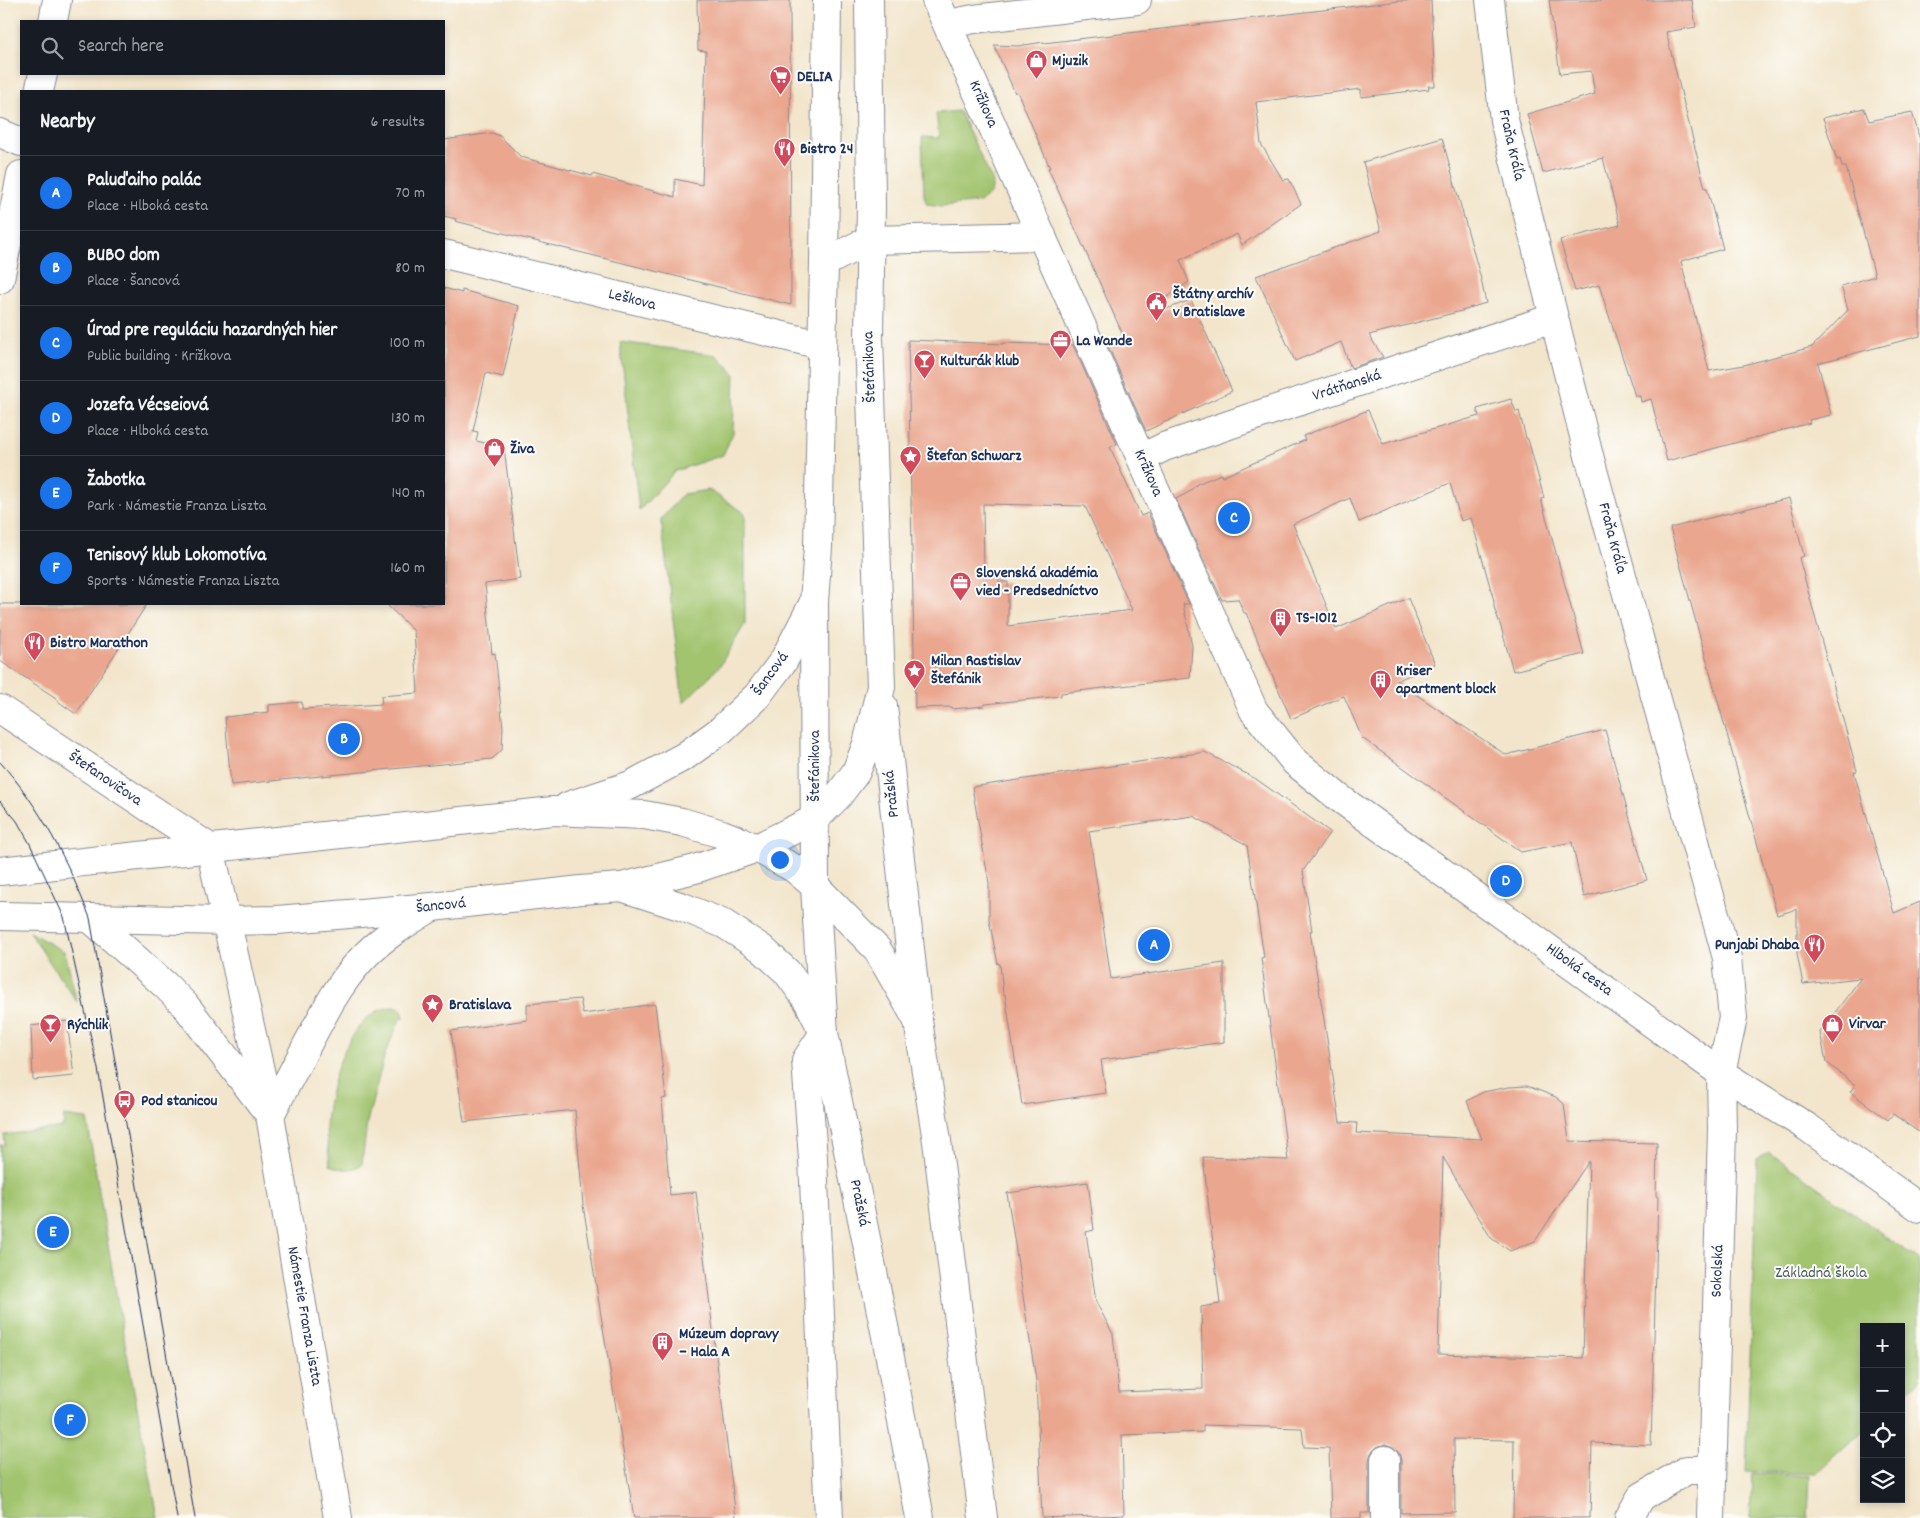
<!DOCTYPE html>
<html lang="en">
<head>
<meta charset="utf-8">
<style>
	:root { --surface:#171b24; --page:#20242c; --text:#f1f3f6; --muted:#9ea1a6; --line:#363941; --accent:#1a73e8 }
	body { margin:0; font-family:Dekko,sans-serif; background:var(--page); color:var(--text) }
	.controls { position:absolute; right:15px; bottom:15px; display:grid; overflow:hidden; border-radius:0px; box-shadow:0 2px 8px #0003 }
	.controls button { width:45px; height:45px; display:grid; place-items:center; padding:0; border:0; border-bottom:1px solid var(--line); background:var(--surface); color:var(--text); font:25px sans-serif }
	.you { position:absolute; left:779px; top:859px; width:18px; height:18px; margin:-12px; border:4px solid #fff; border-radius:50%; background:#1a73e8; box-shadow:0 0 0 8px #1a73e833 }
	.badge { display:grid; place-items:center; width:32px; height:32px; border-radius:50%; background:var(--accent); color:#fff; font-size:16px; font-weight:700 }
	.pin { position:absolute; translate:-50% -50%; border:2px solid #fff; box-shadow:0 1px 5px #0006 }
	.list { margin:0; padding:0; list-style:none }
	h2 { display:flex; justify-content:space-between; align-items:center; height:65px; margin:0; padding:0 20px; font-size:21px }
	h2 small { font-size:16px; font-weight:400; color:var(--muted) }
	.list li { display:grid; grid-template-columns:32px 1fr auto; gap:15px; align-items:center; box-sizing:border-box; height:75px; padding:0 20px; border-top:1px solid var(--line) }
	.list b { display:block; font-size:19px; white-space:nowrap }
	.list p { margin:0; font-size:16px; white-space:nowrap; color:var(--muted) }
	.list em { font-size:16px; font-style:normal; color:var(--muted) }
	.icon { flex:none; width:28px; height:28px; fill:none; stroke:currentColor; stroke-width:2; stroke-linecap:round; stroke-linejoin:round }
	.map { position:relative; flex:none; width:1920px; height:1518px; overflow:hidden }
	.search { position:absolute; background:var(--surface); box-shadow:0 2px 8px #0003; left:20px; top:20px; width:425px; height:55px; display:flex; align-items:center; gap:12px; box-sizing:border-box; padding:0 18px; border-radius:0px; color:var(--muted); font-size:19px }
	.panel { position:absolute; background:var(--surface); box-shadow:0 2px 8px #0003; left:20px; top:90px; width:425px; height:515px; border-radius:0px }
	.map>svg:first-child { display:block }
	.green { fill:#a2c46e; stroke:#5e7a66 }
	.building { fill:#eaa68e; fill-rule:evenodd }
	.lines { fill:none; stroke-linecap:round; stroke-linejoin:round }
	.minor-casing { stroke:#868a94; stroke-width:30 }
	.major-casing { stroke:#868a94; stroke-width:30 }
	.minor { stroke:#fff; stroke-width:28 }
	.major { stroke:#fff; stroke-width:28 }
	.tram { stroke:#1b2f5e; stroke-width:1 }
	.labels { text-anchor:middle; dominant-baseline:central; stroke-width:4; stroke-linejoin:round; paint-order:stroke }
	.poi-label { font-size:16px; font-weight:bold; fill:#1b2f5e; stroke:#fdfcf7; text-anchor:start }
	.street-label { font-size:16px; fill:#1b2f5e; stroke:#fdfcf7 }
	.park-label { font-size:16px; fill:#445c63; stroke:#fdfcf7 }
</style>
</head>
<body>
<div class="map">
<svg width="1920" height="1518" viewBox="0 0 1920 1518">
	<rect width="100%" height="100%" fill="#fdfcf7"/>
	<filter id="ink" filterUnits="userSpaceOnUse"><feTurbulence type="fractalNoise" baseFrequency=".02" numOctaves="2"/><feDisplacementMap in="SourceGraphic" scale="10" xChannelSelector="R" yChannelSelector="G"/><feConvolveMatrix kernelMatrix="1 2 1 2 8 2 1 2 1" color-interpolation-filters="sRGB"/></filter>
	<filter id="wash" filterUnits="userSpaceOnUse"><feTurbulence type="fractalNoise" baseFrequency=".0096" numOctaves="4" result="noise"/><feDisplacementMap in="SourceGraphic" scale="20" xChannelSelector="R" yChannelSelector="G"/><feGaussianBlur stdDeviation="1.12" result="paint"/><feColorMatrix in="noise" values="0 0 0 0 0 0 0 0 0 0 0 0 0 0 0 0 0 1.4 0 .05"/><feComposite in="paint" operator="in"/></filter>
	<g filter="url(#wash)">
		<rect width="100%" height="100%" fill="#f2e5cb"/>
		<g class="green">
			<polygon points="959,111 993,182 991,193 980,202 942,206 927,204 924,196 922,137 939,138 936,113"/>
			<polygon points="620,342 717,355 735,374 733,433 723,455 675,471 639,511"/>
			<polygon points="709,490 745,513 745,624 719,667 683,703 661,519 683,494"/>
			<polygon points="29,932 65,952 77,1002"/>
			<path d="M 398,1007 L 402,1010 L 404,1018 L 401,1017 L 385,1054 L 367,1122 L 362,1164 C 353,1172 339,1170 330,1165 C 329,1154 327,1142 326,1130 C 326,1092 348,1004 398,1007 Z"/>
			<polygon points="64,1116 87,1119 119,1311 158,1518 0,1518 0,1145 5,1145 4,1135 63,1127"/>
			<polygon points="1769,1152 1920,1261 1920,1379 1901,1396 1901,1327 1864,1327 1864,1430 1816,1474 1746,1471 1757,1159"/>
			<polygon points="1752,1473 1810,1476 1808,1518 1750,1518"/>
		</g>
		<g id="blocks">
			<g class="building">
				<polygon points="697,0 790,0 791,305 455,221 456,219 444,216 444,140 492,133 500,136 521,157 592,176 593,174 675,197 675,179 702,185 706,51 698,50"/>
				<polygon points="1431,0 1435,86 1428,86 1429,89 1361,97 1361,89 1256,102 1261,144 1283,180 1289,179 1301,204 1242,245 1237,234 1180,260 1189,282 1150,309 1153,314 1191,300 1232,391 1146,431 1108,346 1128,346 1048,168 1050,168 1017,91 1015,93 994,45 1018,46 1044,42 1044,43 1399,1"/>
				<polygon points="1549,0 1692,0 1696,27 1666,32 1705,188 1707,188 1723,249 1681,261 1709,371 1744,365 1812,347 1848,310 1841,286 1875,276 1846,167 1842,167 1840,159 1837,160 1823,118 1864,108 1869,121 1912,112 1920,140 1920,336 1818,363 1831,415 1809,420 1810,423 1667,461 1651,399 1641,402 1640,396 1635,396 1599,285 1575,291 1560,240 1620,225 1603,158 1543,173 1527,114 1595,94 1591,71 1560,74"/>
				<polygon points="1442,138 1481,279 1486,303 1469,308 1469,309 1369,335 1383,357 1351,368 1341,342 1295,361 1256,276 1381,231 1363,162"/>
				<polygon points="444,288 462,293 462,290 519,306 503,377 486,373 473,431 478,432 476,441 504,447 520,579 485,584 492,654 495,653 503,727 502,750 492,759 231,785 225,717 269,712 269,705 302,702 302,709 382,704 381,696 418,693 414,631 386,604 444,604"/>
				<path d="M 908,340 L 1003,344 L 1003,343 L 1073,345 L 1117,444 L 1110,447 L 1141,516 L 1148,513 L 1189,604 L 1183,604 L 1192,646 L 1190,678 L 1061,693 L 1061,696 L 985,704 L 984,706 L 953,709 L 952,707 L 915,708 ZM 983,504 L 1085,506 L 1132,610 L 1008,626 L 1008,582 L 999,582 L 998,574 L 984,573 Z"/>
				<polygon points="1511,399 1516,412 1519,411 1526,438 1528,439 1544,498 1541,499 1584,654 1513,671 1501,627 1494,607 1494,601 1471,518 1461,521 1450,483 1359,522 1350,498 1293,524 1336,629 1408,598 1435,664 1396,681 1506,755 1605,730 1647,880 1584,897 1572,842 1521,852 1362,738 1344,696 1291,719 1246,613 1244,613 1238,599 1222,600 1176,499 1189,492 1197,484 1221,474 1222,477 1305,440 1303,436 1368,410 1383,444 1479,416 1477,409"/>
				<polygon points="1789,498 1804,556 1799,558 1857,771 1854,772 1894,913 1920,902 1920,1133 1893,1114 1888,1120 1850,1092 1855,1085 1826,1062 1820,1032 1861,978 1803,984 1797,954 1797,909 1777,915 1670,528"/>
				<polygon points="0,604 147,604 76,714 56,700 56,698 0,661"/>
				<path d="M 1205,752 L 1256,779 L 1330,832 L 1303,871 L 1312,931 L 1310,931 L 1340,1122 L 1357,1123 L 1356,1133 L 1482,1139 L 1467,1101 L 1483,1092 L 1509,1087 L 1527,1086 L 1556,1097 L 1564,1104 L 1569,1141 L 1657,1143 L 1656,1196 L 1658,1197 L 1651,1445 L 1592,1443 L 1590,1518 L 1513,1518 L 1514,1440 L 1454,1439 L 1455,1512 L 1401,1513 L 1401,1460 L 1399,1453 L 1393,1447 L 1385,1444 L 1377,1447 L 1371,1453 L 1369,1460 L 1369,1513 L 1361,1513 L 1361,1518 L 1331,1518 L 1329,1448 L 1304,1447 L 1302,1428 L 1203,1425 L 1203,1432 L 1122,1435 L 1124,1515 L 1042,1518 L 1036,1380 L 1007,1193 L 1088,1182 L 1094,1230 L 1086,1232 L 1096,1302 L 1113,1334 L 1119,1392 L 1203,1389 L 1201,1307 L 1220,1304 L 1203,1157 L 1288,1160 L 1261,958 L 1264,957 L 1247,845 L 1193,816 L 1089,831 L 1111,979 L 1224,963 L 1224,1042 L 1101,1060 L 1106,1093 L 1022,1105 L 1005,994 L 1003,994 L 1000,964 L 998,964 L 989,920 L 989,883 L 972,787 ZM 1443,1157 L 1491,1238 L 1510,1251 L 1535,1241 L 1589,1161 L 1583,1358 L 1438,1354 Z"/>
				<polygon points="580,999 583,1014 655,1004 666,1098 662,1099 670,1195 696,1192 736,1518 634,1518 583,1205 575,1110 464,1122 451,1031 527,1020 527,1004"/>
				<polygon points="67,1021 74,1076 33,1080 31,1026"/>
			</g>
		</g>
	</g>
	<g filter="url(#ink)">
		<use href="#blocks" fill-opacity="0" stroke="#868a94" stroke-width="1"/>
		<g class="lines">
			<defs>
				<g id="minor">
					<polyline points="936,0 1254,711 1295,762 1338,797 1721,1073 1807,1127 1920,1208"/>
					<polyline points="1490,0 1504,120 1588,452 1727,958 1733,1018 1721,1073 1722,1130 1711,1518"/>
					<polyline points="53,21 57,0"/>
					<polyline points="948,24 974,19 1137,0"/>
					<polyline points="39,91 43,74"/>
					<polyline points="0,133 21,142"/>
					<polyline points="444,254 821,345"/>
					<polyline points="824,263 869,240 1042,236"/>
					<polyline points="0,279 21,175"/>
					<polyline points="1142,458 1164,447 1261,414 1553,318"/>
					<polyline points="0,709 210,848 270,1115 338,1518"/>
					<polyline points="90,918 165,985 185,1005 266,1110"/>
					<polyline points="824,1033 806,1060 813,1159 829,1518"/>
					<path d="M 270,1115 C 282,1092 294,1070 306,1047 C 322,1017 336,988 359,962 C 379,939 406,923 432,907"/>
					<polyline points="1385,1460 1385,1518"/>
					<polyline points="1629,1518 1641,1497 1687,1470 1712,1470"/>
				</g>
				<g id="major">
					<polyline points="827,0 824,263 818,547 814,602 815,886 824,1033 886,1336 920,1518"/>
					<polyline points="883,706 918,1021 937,1141 983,1518"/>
					<polyline points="568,806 631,785 685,756 721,730 757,696 784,660 812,606"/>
					<polyline points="0,871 553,811 644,815 682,822 722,834 757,848 795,869 815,886 877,949 918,1021"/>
					<polyline points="621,887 695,869 757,848 815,819 838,796 856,772 867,744 881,687 869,337 871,205 869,0"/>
					<polyline points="0,916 227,921 277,920 432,907 581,890 621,887 683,907 724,924 761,948 787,972 808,1001 820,1025"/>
				</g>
			</defs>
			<use href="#minor" class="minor-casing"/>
			<use href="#major" class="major-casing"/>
			<use href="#minor" class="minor"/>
			<use href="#major" class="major"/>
			<g class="tram">
				<path d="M 0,762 C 41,807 68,862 90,918 L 195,1518"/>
				<polyline points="0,801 17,821 30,844 64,917 98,1069 177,1518"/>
			</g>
		</g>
	</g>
	<defs>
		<symbol id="shop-pin" viewBox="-11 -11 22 30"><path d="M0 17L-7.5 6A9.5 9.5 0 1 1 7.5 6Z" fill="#d1495b" stroke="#fdfcf7"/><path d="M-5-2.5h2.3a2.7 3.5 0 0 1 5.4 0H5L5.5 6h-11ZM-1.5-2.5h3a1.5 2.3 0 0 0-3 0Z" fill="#fff"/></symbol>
		<symbol id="supermarket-pin" viewBox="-11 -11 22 30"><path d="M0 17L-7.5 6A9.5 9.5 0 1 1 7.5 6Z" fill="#d1495b" stroke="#fdfcf7"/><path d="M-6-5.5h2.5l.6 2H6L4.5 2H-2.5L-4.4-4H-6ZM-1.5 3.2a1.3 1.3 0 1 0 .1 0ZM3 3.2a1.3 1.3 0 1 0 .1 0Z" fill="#fff"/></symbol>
		<symbol id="restaurant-pin" viewBox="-11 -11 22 30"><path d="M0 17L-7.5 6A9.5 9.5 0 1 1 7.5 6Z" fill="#d1495b" stroke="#fdfcf7"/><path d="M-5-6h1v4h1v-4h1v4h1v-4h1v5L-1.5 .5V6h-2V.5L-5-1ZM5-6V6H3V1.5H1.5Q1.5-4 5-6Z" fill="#fff"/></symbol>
		<symbol id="civic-pin" viewBox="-11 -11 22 30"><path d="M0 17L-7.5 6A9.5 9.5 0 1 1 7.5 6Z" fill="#d1495b" stroke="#fdfcf7"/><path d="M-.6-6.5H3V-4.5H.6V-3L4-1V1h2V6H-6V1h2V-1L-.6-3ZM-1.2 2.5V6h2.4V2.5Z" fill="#fff"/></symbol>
		<symbol id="office-pin" viewBox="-11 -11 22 30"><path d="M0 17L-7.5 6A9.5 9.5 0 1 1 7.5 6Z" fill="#d1495b" stroke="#fdfcf7"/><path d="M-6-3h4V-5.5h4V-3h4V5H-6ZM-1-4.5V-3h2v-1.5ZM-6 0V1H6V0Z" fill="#fff"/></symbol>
		<symbol id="bar-pin" viewBox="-11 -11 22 30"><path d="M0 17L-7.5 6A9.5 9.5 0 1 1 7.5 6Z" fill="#d1495b" stroke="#fdfcf7"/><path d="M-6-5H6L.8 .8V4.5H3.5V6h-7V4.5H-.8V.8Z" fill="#fff"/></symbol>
		<symbol id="sight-pin" viewBox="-11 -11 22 30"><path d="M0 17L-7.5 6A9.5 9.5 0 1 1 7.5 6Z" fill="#d1495b" stroke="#fdfcf7"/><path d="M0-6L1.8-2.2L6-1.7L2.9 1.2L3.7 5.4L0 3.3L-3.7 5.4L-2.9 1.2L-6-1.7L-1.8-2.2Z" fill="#fff"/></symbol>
		<symbol id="building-pin" viewBox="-11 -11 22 30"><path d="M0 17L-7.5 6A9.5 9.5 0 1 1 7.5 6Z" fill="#d1495b" stroke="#fdfcf7"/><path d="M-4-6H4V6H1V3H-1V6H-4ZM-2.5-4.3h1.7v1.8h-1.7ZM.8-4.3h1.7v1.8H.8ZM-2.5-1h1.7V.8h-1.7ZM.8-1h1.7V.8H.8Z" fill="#fff"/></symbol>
		<symbol id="bus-pin" viewBox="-11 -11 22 30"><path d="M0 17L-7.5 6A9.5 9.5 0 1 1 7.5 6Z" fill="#d1495b" stroke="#fdfcf7"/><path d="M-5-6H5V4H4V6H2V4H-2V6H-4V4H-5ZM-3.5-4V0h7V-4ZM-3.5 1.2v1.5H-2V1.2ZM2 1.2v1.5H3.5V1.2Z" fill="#fff"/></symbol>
	</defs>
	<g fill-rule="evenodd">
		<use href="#shop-pin" x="1024" y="48" width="25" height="34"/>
		<use href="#supermarket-pin" x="768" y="64" width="25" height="34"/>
		<use href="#restaurant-pin" x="772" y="136" width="25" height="34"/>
		<use href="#civic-pin" x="1144" y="290" width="25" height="34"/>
		<use href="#office-pin" x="1048" y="328" width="25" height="34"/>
		<use href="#bar-pin" x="912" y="348" width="25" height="34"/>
		<use href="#shop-pin" x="482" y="436" width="25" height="34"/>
		<use href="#sight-pin" x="898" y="444" width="25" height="34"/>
		<use href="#office-pin" x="948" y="570" width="25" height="34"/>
		<use href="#building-pin" x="1268" y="606" width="25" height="34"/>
		<use href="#restaurant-pin" x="22" y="630" width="25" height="34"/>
		<use href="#sight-pin" x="902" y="658" width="25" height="34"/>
		<use href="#building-pin" x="1368" y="668" width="25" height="34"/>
		<use href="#restaurant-pin" x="1802" y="932" width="25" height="34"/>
		<use href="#sight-pin" x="420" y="992" width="25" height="34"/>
		<use href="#shop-pin" x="1820" y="1012" width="25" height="34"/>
		<use href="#bar-pin" x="38" y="1012" width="25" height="34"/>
		<use href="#bus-pin" x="112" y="1088" width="25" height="34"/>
		<use href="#building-pin" x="650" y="1330" width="25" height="34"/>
	</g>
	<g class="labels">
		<g class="poi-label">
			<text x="1052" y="61">Mjuzik</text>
			<text x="797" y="77">DELIA</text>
			<text x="800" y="149">Bistro 24</text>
			<text x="1173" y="294">Štátny archív<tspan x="1173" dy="18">v Bratislave</tspan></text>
			<text x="1076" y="341">La Wande</text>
			<text x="940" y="361">Kulturák klub</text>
			<text x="510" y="449">Živa</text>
			<text x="927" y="456">Štefan Schwarz</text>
			<text x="976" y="573">Slovenská akadémia<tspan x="976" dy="18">vied - Predsedníctvo</tspan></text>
			<text x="1296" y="618">TS-1012</text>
			<text x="50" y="643">Bistro Marathon</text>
			<text x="931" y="661">Milan Rastislav<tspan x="931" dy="18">Štefánik</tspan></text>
			<text x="1396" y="671">Kriser<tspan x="1396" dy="18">apartment block</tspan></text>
			<text x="1799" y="945" text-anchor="end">Punjabi Dhaba</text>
			<text x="449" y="1005">Bratislava</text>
			<text x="1849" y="1024">Virvar</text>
			<text x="67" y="1025">Rýchlik</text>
			<text x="141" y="1101">Pod stanicou</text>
			<text x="679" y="1334">Múzeum dopravy<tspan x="679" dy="18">– Hala A</tspan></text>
		</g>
		<g class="street-label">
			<text transform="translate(983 104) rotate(66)">Križkova</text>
			<text transform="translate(1511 145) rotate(77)">Fraňa Kráľa</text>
			<text transform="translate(632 300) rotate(14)">Leškova</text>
			<text transform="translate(870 367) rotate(-92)">Štefánikova</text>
			<text transform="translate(1347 386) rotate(-18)">Vrátňanská</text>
			<text transform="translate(1148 473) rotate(66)">Križkova</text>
			<text transform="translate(1612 538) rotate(75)">Fraňa Kráľa</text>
			<text transform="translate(771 674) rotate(-54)">Šancová</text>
			<text transform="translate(815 766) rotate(-90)">Štefánikova</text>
			<text transform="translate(105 779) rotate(34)">Štefanovičova</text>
			<text transform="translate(892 794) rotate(-96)">Pražská</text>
			<text transform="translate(441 906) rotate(-6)">Šancová</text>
			<text transform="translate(1579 970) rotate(36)">Hlboká cesta</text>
			<text transform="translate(859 1203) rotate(78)">Pražská</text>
			<text transform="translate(1718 1271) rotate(-88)">Sokolská</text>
			<text transform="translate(304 1316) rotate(80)">Námestie Franza Liszta</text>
		</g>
		<g class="park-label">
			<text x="1821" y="1273">Základná škola</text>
		</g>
	</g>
</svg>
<div class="controls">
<button>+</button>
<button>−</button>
<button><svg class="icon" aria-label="locate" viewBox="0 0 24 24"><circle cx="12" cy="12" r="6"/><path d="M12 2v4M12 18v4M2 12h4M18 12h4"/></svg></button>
<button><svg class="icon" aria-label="layers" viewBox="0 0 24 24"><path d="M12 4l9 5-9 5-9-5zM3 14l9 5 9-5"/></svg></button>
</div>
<div class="you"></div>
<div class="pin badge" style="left:1154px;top:945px">A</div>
<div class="pin badge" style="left:344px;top:739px">B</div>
<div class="pin badge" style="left:1234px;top:518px">C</div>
<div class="pin badge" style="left:1506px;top:881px">D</div>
<div class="pin badge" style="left:53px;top:1232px">E</div>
<div class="pin badge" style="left:70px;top:1420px">F</div>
<div class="search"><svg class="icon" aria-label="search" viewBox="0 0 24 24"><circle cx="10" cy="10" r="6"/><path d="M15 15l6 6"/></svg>Search here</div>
<section class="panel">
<h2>Nearby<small>6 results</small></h2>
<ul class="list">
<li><span class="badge">A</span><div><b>Paluďaiho palác</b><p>Place · Hlboká cesta</p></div><em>70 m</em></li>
<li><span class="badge">B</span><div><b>BUBO dom</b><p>Place · Šancová</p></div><em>80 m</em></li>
<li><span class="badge">C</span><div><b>Úrad pre reguláciu hazardných hier</b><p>Public building · Križkova</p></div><em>100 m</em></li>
<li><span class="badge">D</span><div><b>Jozefa Vécseiová</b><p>Place · Hlboká cesta</p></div><em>130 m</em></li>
<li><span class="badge">E</span><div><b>Žabotka</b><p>Park · Námestie Franza Liszta</p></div><em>140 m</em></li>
<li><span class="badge">F</span><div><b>Tenisový klub Lokomotíva</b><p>Sports · Námestie Franza Liszta</p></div><em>160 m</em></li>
</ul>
</section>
</div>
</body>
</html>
